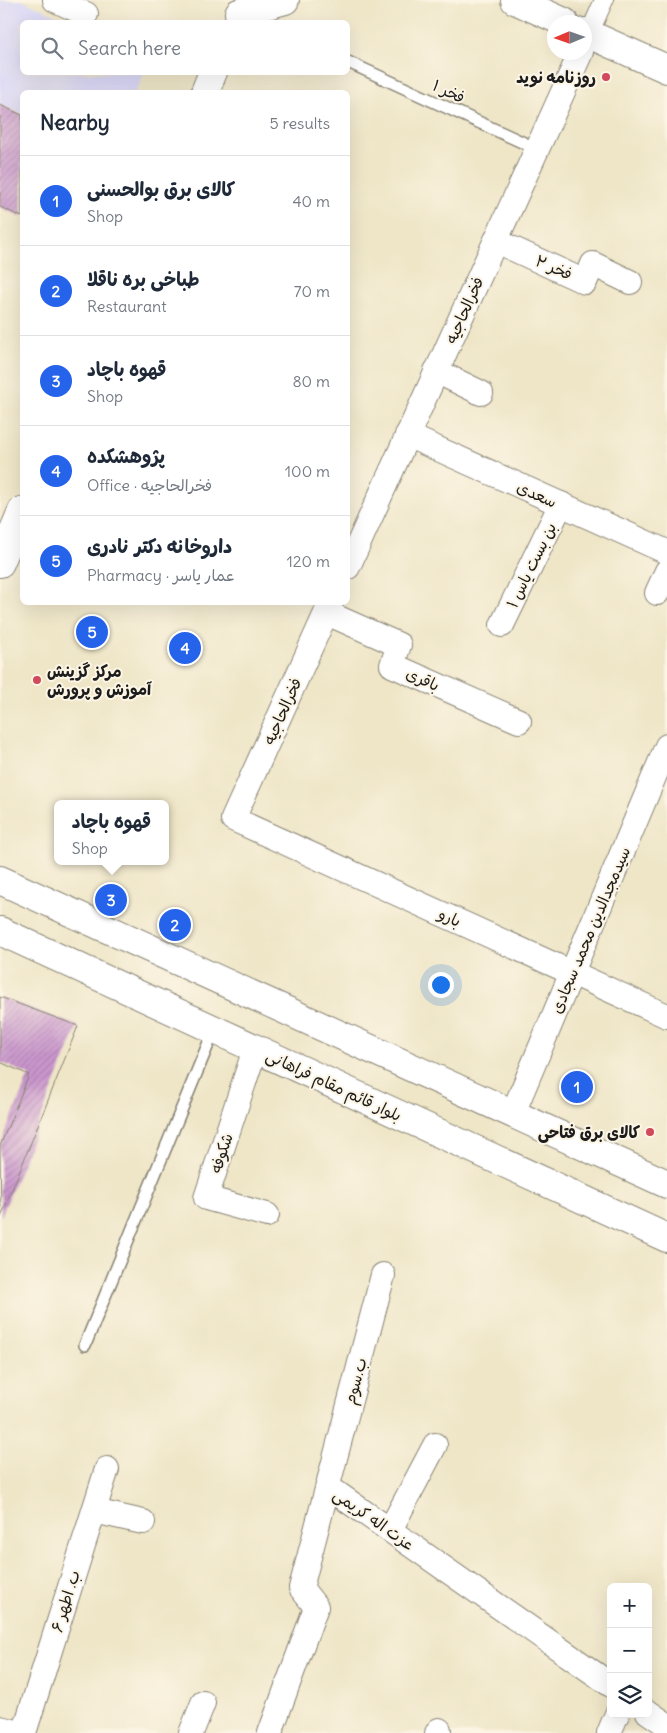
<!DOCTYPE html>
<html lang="en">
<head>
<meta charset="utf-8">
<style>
	:root { --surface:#fff; --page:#f2f2f3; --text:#1f2937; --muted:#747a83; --line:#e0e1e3; --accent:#2563eb }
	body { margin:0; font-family:Delius,"Playpen Sans Arabic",sans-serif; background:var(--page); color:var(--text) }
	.controls { position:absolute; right:15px; bottom:15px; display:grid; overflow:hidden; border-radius:8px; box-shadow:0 5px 20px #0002 }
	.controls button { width:45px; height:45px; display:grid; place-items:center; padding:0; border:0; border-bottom:1px solid var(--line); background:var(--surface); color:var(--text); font:25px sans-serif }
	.compass { position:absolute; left:547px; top:15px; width:45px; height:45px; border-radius:50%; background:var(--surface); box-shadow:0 5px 20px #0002; rotate:268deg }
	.you { position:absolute; left:440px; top:984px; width:18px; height:18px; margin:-12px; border:4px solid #fff; border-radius:50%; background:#1a73e8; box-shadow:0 0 0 8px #1a73e833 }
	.badge { display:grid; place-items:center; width:32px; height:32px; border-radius:50%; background:var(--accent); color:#fff; font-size:16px; font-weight:700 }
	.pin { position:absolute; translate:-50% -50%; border:2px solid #fff; box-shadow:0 1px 5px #0006 }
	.popup { position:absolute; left:54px; top:800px; width:115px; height:65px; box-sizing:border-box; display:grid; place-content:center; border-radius:8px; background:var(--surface); filter:drop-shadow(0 1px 4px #0005); font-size:16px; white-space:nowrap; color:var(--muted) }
	.popup b { font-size:19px; color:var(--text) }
	.popup::after { content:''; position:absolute; left:50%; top:100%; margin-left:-10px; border:10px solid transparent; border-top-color:var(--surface) }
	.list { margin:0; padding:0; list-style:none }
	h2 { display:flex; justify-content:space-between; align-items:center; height:65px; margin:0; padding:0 20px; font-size:21px }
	h2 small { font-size:16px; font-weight:400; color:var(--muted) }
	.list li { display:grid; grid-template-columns:32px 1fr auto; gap:15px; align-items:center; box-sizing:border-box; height:90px; padding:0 20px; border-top:1px solid var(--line) }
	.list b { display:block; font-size:19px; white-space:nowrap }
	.list p { margin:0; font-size:16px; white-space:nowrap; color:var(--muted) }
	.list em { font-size:16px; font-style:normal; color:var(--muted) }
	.icon { flex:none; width:28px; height:28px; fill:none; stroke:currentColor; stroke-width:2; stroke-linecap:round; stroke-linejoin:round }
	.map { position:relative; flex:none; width:667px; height:1733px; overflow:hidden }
	.search { position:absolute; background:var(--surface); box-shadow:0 5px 20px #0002; left:20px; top:20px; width:330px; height:55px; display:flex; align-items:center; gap:12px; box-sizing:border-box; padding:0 18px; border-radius:8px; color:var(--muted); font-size:19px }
	.panel { position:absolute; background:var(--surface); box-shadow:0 5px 20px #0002; left:20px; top:90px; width:330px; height:515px; border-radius:8px }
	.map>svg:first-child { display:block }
	.built { fill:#d9d7f8 }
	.building { fill:url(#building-hatch) }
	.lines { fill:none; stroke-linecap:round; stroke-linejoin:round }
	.service-casing { stroke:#868172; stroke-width:14 }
	.pedestrian-casing { stroke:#868172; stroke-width:20 }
	.minor-casing { stroke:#868172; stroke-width:26 }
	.tertiary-casing { stroke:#868172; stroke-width:30 }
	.secondary-casing { stroke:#868172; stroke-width:30 }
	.service { stroke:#fff; stroke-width:11 }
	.pedestrian { stroke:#fff; stroke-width:18 }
	.minor { stroke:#fff; stroke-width:24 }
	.tertiary { stroke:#fff; stroke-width:28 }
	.secondary { stroke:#fff; stroke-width:28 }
	.poi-dot { fill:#d1495b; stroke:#fcf5e5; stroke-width:2 }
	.labels { text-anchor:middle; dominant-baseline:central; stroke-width:4; stroke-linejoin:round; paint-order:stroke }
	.poi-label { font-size:16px; font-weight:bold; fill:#1c1c1c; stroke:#fcf5e5; text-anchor:end }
	.street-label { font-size:16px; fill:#1c1c1c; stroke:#fcf5e5 }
</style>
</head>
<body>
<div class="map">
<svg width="667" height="1733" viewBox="0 0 667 1733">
	<defs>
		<pattern id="building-hatch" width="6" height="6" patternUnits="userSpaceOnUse" patternTransform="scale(1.25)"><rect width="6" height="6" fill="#cb97ce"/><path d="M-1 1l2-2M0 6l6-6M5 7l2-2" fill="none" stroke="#a47aa6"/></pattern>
	</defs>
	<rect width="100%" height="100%" fill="#fcf5e5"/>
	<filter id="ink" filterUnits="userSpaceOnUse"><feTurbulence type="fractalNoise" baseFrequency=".02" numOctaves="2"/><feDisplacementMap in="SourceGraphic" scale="10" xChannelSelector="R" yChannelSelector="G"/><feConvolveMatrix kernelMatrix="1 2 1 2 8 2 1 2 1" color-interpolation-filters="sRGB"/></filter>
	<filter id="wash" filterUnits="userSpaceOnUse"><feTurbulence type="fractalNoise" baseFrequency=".0096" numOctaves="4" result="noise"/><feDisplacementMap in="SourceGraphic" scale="20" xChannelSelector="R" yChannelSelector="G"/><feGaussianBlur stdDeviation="1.12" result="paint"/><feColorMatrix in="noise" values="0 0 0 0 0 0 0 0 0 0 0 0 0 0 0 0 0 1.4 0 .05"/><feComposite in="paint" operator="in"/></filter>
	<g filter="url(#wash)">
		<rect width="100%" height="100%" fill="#efe6c8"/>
		<polygon class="built" points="0,0 21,0 73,22 22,22 22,72 144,73 136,92 22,92 22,114 0,104"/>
		<g id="blocks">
			<g class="building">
				<polygon points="0,105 22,115 22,217 0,207"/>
				<polygon points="0,997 78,1026 1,1217 0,1146 29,1075 0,1062"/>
			</g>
		</g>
	</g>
	<g filter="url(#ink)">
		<use href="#blocks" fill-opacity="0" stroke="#868172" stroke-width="1"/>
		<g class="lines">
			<defs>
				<g id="service">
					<polyline points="348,62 537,149"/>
					<polyline points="85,1345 214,1030"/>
				</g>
				<polyline id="pedestrian" points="589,34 604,0"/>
				<g id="minor">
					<polyline points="55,0 86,14"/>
					<polyline points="496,241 585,282 593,264 630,282"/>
					<polyline points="436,371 481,393"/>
					<polyline points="407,435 667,552"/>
					<polyline points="348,567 581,52"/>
					<polyline points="657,593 667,571"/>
					<polyline points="331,602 233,819 667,1016"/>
					<polyline points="327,613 399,645 392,665 519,721"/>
					<polyline points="502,625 561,504"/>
					<polyline points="255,1049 206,1198 267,1215"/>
					<polyline points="513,1113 667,746"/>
					<polyline points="328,1487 611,1685"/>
					<polyline points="94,1511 143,1522"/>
					<polyline points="390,1530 435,1445"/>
					<polyline points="648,1712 667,1725"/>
					<polyline points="0,1728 20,1733"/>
					<polyline points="24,1733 107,1469"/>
					<polyline points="191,1733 203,1703"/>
					<polyline points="270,1733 316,1607 301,1588 383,1275"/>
					<polyline points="437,1733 439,1730"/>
					<polyline points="609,1733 617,1714"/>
				</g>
				<g id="tertiary">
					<polyline points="515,0 564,22"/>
					<polyline points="239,13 285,0"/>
					<polyline points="584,32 667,69"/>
					<polyline points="205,92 213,72"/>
					<polyline points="0,563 22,511"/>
				</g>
				<g id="secondary">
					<polyline points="0,880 667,1184"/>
					<polyline points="0,931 667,1238"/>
				</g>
			</defs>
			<use href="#service" class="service-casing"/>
			<use href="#pedestrian" class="pedestrian-casing"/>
			<use href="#minor" class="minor-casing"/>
			<use href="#tertiary" class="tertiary-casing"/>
			<use href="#secondary" class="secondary-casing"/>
			<use href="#service" class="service"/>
			<use href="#pedestrian" class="pedestrian"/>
			<use href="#minor" class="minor"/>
			<use href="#tertiary" class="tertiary"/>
			<use href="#secondary" class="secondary"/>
		</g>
	</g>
	<g class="poi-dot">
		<circle cx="606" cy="77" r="5"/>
		<circle cx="37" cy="680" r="5"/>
		<circle cx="650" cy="1132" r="5"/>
	</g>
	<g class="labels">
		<g class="poi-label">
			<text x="596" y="77">روزنامه نوید</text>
			<text x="47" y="671" text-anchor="start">مرکز گزینش<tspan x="47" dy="18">آموزش و پرورش</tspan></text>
			<text x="640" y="1132">کالای برق فتاحی</text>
		</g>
		<g class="street-label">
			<text transform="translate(449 91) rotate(25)">فخر ۱</text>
			<text transform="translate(554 267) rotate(24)">فخر ۲</text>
			<text transform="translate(464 310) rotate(-66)">فخرالحاجیه</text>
			<text transform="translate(537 494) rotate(24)">سعدی</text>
			<text transform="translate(531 565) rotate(-64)">بن بست یاس ۱</text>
			<text transform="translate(423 679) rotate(24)">باقری</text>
			<text transform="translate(282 711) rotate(-66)">فخرالحاجیه</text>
			<text transform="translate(450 917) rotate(24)">بارو</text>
			<text transform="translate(590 930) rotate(-67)">سیدمجدالدین محمد سجادی</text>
			<text transform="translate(334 1085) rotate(25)">بلوار قائم مقام فراهانی</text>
			<text transform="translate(221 1153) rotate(-72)">شکوفه</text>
			<text transform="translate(355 1381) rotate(-75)">ب.سوم</text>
			<text transform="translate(374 1519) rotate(35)">عزت اله کریمی</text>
			<text transform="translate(65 1601) rotate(-73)">ب. اطهر ۶</text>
		</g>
	</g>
</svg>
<div class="controls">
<button>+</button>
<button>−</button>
<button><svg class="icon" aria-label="layers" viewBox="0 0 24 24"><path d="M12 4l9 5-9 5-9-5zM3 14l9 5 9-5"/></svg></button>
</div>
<svg class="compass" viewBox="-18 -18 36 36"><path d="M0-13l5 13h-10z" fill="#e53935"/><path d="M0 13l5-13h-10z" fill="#747a83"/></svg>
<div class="you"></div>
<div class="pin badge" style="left:577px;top:1087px">1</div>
<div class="pin badge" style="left:175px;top:925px">2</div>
<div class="pin badge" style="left:111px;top:900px">3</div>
<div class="popup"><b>قهوه باچاد</b>Shop</div>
<div class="pin badge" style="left:185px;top:648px">4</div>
<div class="pin badge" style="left:92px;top:632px">5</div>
<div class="search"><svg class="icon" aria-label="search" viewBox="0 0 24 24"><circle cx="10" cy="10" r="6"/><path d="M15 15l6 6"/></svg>Search here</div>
<section class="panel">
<h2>Nearby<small>5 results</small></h2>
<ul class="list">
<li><span class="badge">1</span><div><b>کالای برق بوالحسنی</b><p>Shop</p></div><em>40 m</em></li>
<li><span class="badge">2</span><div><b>طباخی بره ناقلا</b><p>Restaurant</p></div><em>70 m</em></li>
<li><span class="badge">3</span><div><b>قهوه باچاد</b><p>Shop</p></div><em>80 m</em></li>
<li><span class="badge">4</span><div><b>پژوهشکده</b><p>Office · فخرالحاجیه</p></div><em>100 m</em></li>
<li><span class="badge">5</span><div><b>داروخانه دکتر نادری</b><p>Pharmacy · عمار یاسر</p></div><em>120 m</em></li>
</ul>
</section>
</div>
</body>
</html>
